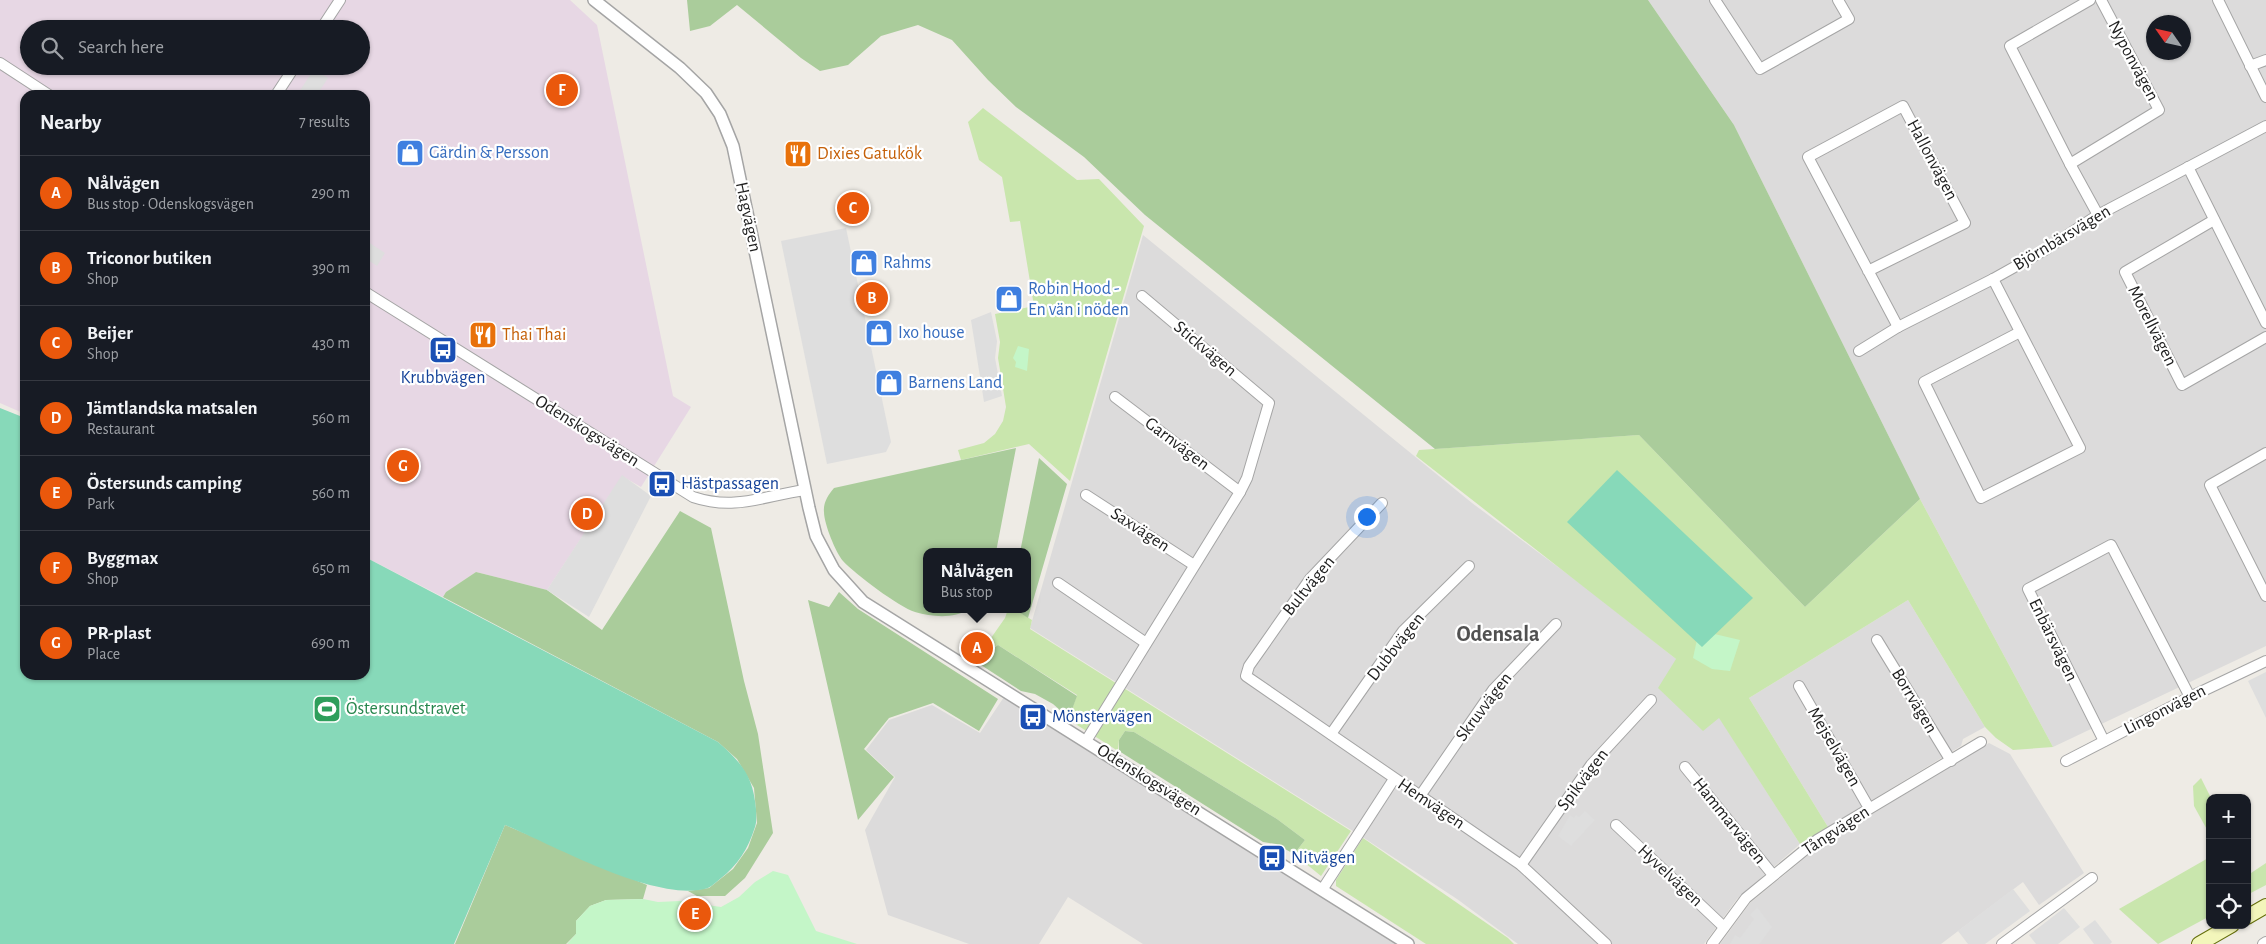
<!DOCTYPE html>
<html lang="en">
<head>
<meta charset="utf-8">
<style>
	:root { --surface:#171b24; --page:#20242c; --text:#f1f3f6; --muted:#9ea1a6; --line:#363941; --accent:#ea580c }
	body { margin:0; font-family:"Alegreya Sans",sans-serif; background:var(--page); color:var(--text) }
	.controls { position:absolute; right:15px; bottom:15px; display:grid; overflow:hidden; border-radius:10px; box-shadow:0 1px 4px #0004 }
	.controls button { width:45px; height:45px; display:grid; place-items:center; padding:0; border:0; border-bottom:1px solid var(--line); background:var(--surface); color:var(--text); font:25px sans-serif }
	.compass { position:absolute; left:2146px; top:15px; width:45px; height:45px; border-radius:50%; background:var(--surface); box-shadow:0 1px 4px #0004; rotate:304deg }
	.you { position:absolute; left:1366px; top:516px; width:18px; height:18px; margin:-12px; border:4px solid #fff; border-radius:50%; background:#1a73e8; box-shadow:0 0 0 8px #1a73e833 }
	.badge { display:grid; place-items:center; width:32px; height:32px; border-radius:50%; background:var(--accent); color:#fff; font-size:16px; font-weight:700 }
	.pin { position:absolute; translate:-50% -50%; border:2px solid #fff; box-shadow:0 1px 5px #0006 }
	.popup { position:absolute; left:923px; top:548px; width:108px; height:65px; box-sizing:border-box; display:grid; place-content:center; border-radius:10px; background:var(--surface); filter:drop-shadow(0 1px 4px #0005); font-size:16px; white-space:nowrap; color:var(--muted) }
	.popup b { font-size:19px; color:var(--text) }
	.popup::after { content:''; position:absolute; left:50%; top:100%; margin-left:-10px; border:10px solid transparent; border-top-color:var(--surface) }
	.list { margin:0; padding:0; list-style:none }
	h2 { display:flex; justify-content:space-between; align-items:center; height:65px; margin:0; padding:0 20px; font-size:21px }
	h2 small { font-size:16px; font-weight:400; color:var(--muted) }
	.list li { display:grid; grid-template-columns:32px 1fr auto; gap:15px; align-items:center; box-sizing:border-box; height:75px; padding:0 20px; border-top:1px solid var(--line) }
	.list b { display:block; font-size:19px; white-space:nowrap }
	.list p { margin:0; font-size:16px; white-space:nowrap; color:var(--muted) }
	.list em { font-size:16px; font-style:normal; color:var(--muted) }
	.icon { flex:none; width:28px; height:28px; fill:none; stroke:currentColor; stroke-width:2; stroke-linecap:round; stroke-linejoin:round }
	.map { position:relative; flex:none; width:2266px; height:944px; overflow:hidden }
	.search { position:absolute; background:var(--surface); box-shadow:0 1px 4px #0004; left:20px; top:20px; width:350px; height:55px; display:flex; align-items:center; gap:12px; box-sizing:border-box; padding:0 18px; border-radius:28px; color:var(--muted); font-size:19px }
	.panel { position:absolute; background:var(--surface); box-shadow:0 1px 4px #0004; left:20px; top:90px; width:350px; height:590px; border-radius:15px }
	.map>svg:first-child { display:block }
	.residential { fill:#dcdbdb; fill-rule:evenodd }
	.industrial { fill:#e7d7e4; fill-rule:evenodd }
	.grass { fill:#c9e6ad }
	.forest { fill:#aacc9b }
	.park { fill:#c4f6c8 }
	.pitch { fill:#87d9b9 }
	.parking { fill:#dedede }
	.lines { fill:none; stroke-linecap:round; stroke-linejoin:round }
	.minor-casing { stroke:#a5a5a5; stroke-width:12 }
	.tertiary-casing { stroke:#a5a5a5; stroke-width:14 }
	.secondary-casing { stroke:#656f0b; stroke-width:16 }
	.minor { stroke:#fff; stroke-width:10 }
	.tertiary { stroke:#fff; stroke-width:11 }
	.secondary { stroke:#f3f6bb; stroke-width:14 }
	.labels { text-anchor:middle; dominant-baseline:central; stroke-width:4.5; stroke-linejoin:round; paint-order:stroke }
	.street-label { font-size:18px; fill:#1e1e1e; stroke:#fff }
	.shop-label { font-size:18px; fill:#366cbe; stroke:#fff; text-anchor:start }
	.food-label { font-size:18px; fill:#c56008; stroke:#fff; text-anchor:start }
	.transit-label { font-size:18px; fill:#164399; stroke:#fff; text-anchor:start }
	.leisure-label { font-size:18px; fill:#27864d; stroke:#fff; text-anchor:start }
	.district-label { font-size:22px; font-weight:bold; fill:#515151; stroke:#fff }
</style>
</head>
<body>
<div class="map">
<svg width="2266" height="944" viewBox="0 0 2266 944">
	<rect width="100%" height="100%" fill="#eeebe5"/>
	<g class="residential">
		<path d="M 1648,0 L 2266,0 L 2266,646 L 2053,747 L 1920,499 L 1734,125 ZM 2154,22 L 2184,22 L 2184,52 L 2154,52 Z"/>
		<polygon points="1143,235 1472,503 1585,587 1676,659 1719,717 1800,844 1737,899 1704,944 1518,944 1457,899 1364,838 1030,628"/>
		<polygon points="1908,600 1985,727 1963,739 1961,746 1828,827 1749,698"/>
		<polygon points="1004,697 1069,731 1408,944 1143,944 1068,897 1039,944 969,944 888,915 865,830 895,777 866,750 889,720 932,705 980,733"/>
		<polygon points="1989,743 2010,754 2084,873 2039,905 2023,882 1941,944 1720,944 1750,903 1818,847"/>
	</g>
	<path class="industrial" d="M 0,0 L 570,0 L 597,25 L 673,396 L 691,407 L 641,487 L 622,476 L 547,590 L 476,572 L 446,592 L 443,597 L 365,557 L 365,95 L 25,95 L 25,414 L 0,403 ZM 29,29 L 361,29 L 361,66 L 29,66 Z"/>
	<g class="grass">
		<polygon points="983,108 1077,180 1099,179 1144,226 1070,481 1029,444 961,460 958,450 984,443 995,434 1003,421 1006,407 998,358 1000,342 995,314 1034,306 1020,221 1010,222 1002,177 979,160 968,122"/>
		<polygon points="1639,435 1805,607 1920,499 2053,747 2013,750 1996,738 1985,727 1908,600 1749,698 1828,827 1800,844 1719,718 1703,731 1658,688 1676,659 1416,456 1419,450"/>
		<polygon points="1008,609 1014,609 1032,620 1030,629 1351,831 1321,876 1294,854 1305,840 1277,819 1134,732 1125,731 1119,740 1118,751 1077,725 1069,718 1077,695 998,645 989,650 980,665 977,658 1005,618"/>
		<polygon points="2201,778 2211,798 2210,835 2194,806 2193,786"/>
		<polygon points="1363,838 1508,938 1514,944 1426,944 1336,886 1336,880"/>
		<polygon points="2210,857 2210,916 2158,944 2119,909"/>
		<polygon points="2266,863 2266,885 2247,895 2247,873 2248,875"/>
	</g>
	<g class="forest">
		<polygon points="687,0 1648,0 1734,125 1920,499 1805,607 1639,435 1435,449 1145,215 1084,157 1016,107 988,80 952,40 918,25 881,36 848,65 820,71 801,58 737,5 710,26 690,31"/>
		<path d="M 1016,448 L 996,552 L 927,552 L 927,609 L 970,609 C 953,619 933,617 915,612 C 899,607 855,574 843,561 C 836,553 824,524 824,512 C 823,503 828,495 834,488 Z"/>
		<polygon points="1039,458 1067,484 1028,618 1014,609 1027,609 1027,552 1020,552"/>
		<polygon points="680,511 711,528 744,681 758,734 773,833 745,878 725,896 697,896 688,891 709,888 733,869 748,848 757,823 754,788 737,759 718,742 443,597 446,592 476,572 547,590 602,630"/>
		<polygon points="839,592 858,609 998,699 979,731 933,703 889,718 864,749 894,777 858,820 808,600 829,607"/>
		<polygon points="998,645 1077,696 1069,718 1053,704 1035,694 1021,691 981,665 989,651"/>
		<polygon points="1125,731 1134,732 1277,819 1305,840 1294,854 1276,844 1263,842 1119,751 1119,740"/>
		<polygon points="505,825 647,885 643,899 606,900 590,906 576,921 576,934 566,944 455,944"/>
	</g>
	<g class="park">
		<polygon points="1018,346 1029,349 1027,371 1015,367 1016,362 1013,358"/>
		<polygon points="1706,632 1740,640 1730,671 1712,669 1693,658 1698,635"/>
		<polygon points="773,871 788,875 816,931 857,944 567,944 576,934 576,921 590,906 606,900 643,899 658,902 680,901 721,907 739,897 755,882"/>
	</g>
	<g class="pitch">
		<path d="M 0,408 L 25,418 L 25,675 L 365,675 L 365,557 L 718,742 C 742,763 753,776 756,809 C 756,815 757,821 755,827 C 748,849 738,865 720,879 C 716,882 712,886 708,888 C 658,904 553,845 505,825 L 454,944 L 0,944 Z"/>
		<polygon points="1617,470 1753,598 1702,647 1567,522"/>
	</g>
	<g class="parking">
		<polygon points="314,69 328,78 317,95 297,95"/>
		<polygon points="846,228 891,442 886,452 827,464 781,241"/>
		<polygon points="365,240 385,253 377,266 365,258"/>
		<polygon points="991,312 997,341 995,358 1002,396 984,402 971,320"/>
		<polygon points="622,475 651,496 589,617 547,590"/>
		<polygon points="2266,672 2266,718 2248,681"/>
		<polygon points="1585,811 1595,820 1571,846 1558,836 1570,815 1574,818 1576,815 1579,817"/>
		<polygon points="2013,889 2030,911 1985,944 1968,944 1958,931"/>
		<polygon points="1757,907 1772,927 1761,942 1759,944 1730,944 1735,935 1740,938 1754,919 1750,915"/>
		<polygon points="2064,908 2080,927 2058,944 2036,944 2029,935"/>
		<polygon points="2095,920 2112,942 2110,944 2094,944 2083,929"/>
	</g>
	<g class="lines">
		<defs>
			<g id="minor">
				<polyline points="1715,0 1760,69 1849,19 1838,0"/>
				<polyline points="2090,0 2010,46 2070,164 2098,215"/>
				<polyline points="2218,0 2266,97"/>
				<polyline points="321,29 340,0"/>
				<polyline points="0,63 49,95"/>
				<polyline points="2250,66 2266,60"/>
				<polyline points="276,95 295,66"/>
				<polyline points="2070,164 2159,110 2101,0"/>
				<polyline points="2188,167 2266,323"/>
				<polyline points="2214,220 2125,272 2182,385 2266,337"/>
				<polyline points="1868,271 1965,223 1903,106 1808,157 1898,327"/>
				<polyline points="1993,279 2080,448 1981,498 1924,382 2020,332"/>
				<path d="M 365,292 L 693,497 C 735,511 763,496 805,490"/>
				<polyline points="1859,351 1898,327 1993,279 2045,250 2098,215 2266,126"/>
				<polyline points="1115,397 1240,492"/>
				<polyline points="2266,453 2210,485 2266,596"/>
				<polyline points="1086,495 1194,565"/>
				<polyline points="1382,503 1310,579 1249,666 1246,676 1521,865 1606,944"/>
				<polyline points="1058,583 1146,643"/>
				<polyline points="1877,640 1951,761"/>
				<polyline points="1799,686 1869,808"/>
				<polyline points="1331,734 1403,631 1469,566"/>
				<polyline points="1086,741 1240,492 1247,478 1269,403 1142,296"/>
				<polyline points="2104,741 2028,589 2111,545 2190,697"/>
				<polyline points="2066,761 2190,697 2266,661"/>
				<polyline points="1685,767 1773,875"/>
				<polyline points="1420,796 1493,690 1556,624"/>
				<polyline points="1616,825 1724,927"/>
				<polyline points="1521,865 1591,765 1651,700"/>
				<polyline points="1322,890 1394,779"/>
				<polyline points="1712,944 1746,898 1817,840 1981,742"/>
				<polyline points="2002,944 2092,878"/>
				<polyline points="2263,944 2266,942"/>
			</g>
			<polyline id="tertiary" points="594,0 680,68 706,93 720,114 733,146 809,508 816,536 834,570 863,602 1408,944"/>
			<g id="secondary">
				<polyline points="2247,917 2266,906"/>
				<polyline points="2199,944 2232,925"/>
			</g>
		</defs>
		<use href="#minor" class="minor-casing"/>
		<use href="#tertiary" class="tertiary-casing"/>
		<use href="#secondary" class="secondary-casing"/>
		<use href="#minor" class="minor"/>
		<use href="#tertiary" class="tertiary"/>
		<use href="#secondary" class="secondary"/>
	</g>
	<defs>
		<symbol id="shop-square" viewBox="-11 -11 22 22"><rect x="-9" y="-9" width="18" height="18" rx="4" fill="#3f7fe0" stroke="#fff"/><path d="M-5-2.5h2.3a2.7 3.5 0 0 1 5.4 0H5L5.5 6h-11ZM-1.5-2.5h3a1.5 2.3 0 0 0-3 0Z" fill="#fff"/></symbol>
		<symbol id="restaurant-square" viewBox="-11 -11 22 22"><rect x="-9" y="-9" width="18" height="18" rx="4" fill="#e8710a" stroke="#fff"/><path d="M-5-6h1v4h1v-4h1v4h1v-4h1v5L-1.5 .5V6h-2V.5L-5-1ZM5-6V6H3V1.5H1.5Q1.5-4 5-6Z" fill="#fff"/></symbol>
		<symbol id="bus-square" viewBox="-11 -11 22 22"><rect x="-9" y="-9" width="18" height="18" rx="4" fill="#1a4fb4" stroke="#fff"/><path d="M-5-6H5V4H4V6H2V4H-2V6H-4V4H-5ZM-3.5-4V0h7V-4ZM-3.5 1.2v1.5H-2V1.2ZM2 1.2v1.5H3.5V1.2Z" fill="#fff"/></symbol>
		<symbol id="stadium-square" viewBox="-11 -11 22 22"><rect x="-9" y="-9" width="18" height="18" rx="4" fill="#2e9e5b" stroke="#fff"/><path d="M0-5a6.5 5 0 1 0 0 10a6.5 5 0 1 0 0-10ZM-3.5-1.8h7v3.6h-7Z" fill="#fff"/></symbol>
	</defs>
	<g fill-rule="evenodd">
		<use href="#shop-square" x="394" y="137" width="32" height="32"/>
		<use href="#restaurant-square" x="782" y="138" width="32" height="32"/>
		<use href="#shop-square" x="848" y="247" width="32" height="32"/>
		<use href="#shop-square" x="993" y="283" width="32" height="32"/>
		<use href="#shop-square" x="863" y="317" width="32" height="32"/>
		<use href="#restaurant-square" x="467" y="319" width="32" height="32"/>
		<use href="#bus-square" x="427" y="334" width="32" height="32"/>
		<use href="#shop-square" x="873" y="367" width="32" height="32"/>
		<use href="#bus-square" x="646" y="468" width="32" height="32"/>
		<use href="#stadium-square" x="311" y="693" width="32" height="32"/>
		<use href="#bus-square" x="1017" y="701" width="32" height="32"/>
		<use href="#bus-square" x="1256" y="842" width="32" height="32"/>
	</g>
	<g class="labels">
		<g class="street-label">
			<text transform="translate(2133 61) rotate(62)">Nyponvägen</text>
			<text transform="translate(1932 160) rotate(62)">Hallonvägen</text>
			<text transform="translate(748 217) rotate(78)">Hagvägen</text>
			<text transform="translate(2062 238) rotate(-31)">Björnbärsvägen</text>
			<text transform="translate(2152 326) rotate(63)">Morellvägen</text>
			<text transform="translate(1205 349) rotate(40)">Stickvägen</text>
			<text transform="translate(587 431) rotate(32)">Odenskogsvägen</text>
			<text transform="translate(1177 444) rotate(37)">Garnvägen</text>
			<text transform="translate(1140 530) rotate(33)">Saxvägen</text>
			<text transform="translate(1309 586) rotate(-51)">Bultvägen</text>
			<text transform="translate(2053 640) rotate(64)">Enbärsvägen</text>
			<text transform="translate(1396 647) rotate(-52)">Dubbvägen</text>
			<text transform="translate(1914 701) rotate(59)">Borrvägen</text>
			<text transform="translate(1484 707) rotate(-53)">Skruvvägen</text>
			<text transform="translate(2165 710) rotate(-27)">Lingonvägen</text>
			<text transform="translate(1834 747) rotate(60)">Mejselvägen</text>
			<text transform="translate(1149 780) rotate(32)">Odenskogsvägen</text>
			<text transform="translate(1583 780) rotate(-53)">Spikvägen</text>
			<text transform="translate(1431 804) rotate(34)">Hemvägen</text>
			<text transform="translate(1729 821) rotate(51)">Hammarvägen</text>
			<text transform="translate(1836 831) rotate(-33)">Tångvägen</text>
			<text transform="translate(1670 876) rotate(43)">Hyvelvägen</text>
		</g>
		<g class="shop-label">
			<text x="429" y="153">Gärdin &amp; Persson</text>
			<text x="883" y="263">Rahms</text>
			<text x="1028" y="289">Robin Hood -<tspan x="1028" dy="21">En vän i nöden</tspan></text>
			<text x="898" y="333">Ixo house</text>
			<text x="908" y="383">Barnens Land</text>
		</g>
		<g class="food-label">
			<text x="817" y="154">Dixies Gatukök</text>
			<text x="502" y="335">Thai Thai</text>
		</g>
		<g class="transit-label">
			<text x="443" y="378" text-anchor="middle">Krubbvägen</text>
			<text x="681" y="484">Hästpassagen</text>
			<text x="1052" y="717">Mönstervägen</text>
			<text x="1291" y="858">Nitvägen</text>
		</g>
		<g class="leisure-label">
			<text x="346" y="709">Östersundstravet</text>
		</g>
		<g class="district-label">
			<text x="1498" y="634">Odensala</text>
		</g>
	</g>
</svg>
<div class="controls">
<button>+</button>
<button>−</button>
<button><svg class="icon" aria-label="locate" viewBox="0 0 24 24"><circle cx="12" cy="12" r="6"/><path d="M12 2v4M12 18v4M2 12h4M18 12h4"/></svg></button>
</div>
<svg class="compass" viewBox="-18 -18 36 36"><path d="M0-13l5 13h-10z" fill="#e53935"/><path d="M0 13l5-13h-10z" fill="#9ea1a6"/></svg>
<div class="you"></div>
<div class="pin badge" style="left:977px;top:648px">A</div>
<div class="popup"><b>Nålvägen</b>Bus stop</div>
<div class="pin badge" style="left:872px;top:298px">B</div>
<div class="pin badge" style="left:853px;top:208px">C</div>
<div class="pin badge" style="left:587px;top:514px">D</div>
<div class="pin badge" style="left:695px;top:914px">E</div>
<div class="pin badge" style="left:562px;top:90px">F</div>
<div class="pin badge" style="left:403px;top:466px">G</div>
<div class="search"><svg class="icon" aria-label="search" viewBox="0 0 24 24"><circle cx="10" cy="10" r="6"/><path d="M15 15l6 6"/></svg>Search here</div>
<section class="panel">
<h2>Nearby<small>7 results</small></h2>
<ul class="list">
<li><span class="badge">A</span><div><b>Nålvägen</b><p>Bus stop · Odenskogsvägen</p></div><em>290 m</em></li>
<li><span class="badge">B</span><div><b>Triconor butiken</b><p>Shop</p></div><em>390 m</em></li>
<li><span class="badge">C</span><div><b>Beijer</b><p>Shop</p></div><em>430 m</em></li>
<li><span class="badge">D</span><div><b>Jämtlandska matsalen</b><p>Restaurant</p></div><em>560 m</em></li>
<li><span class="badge">E</span><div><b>Östersunds camping</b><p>Park</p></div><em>560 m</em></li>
<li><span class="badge">F</span><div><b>Byggmax</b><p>Shop</p></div><em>650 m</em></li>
<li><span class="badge">G</span><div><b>PR-plast</b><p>Place</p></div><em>690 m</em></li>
</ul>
</section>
</div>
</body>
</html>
